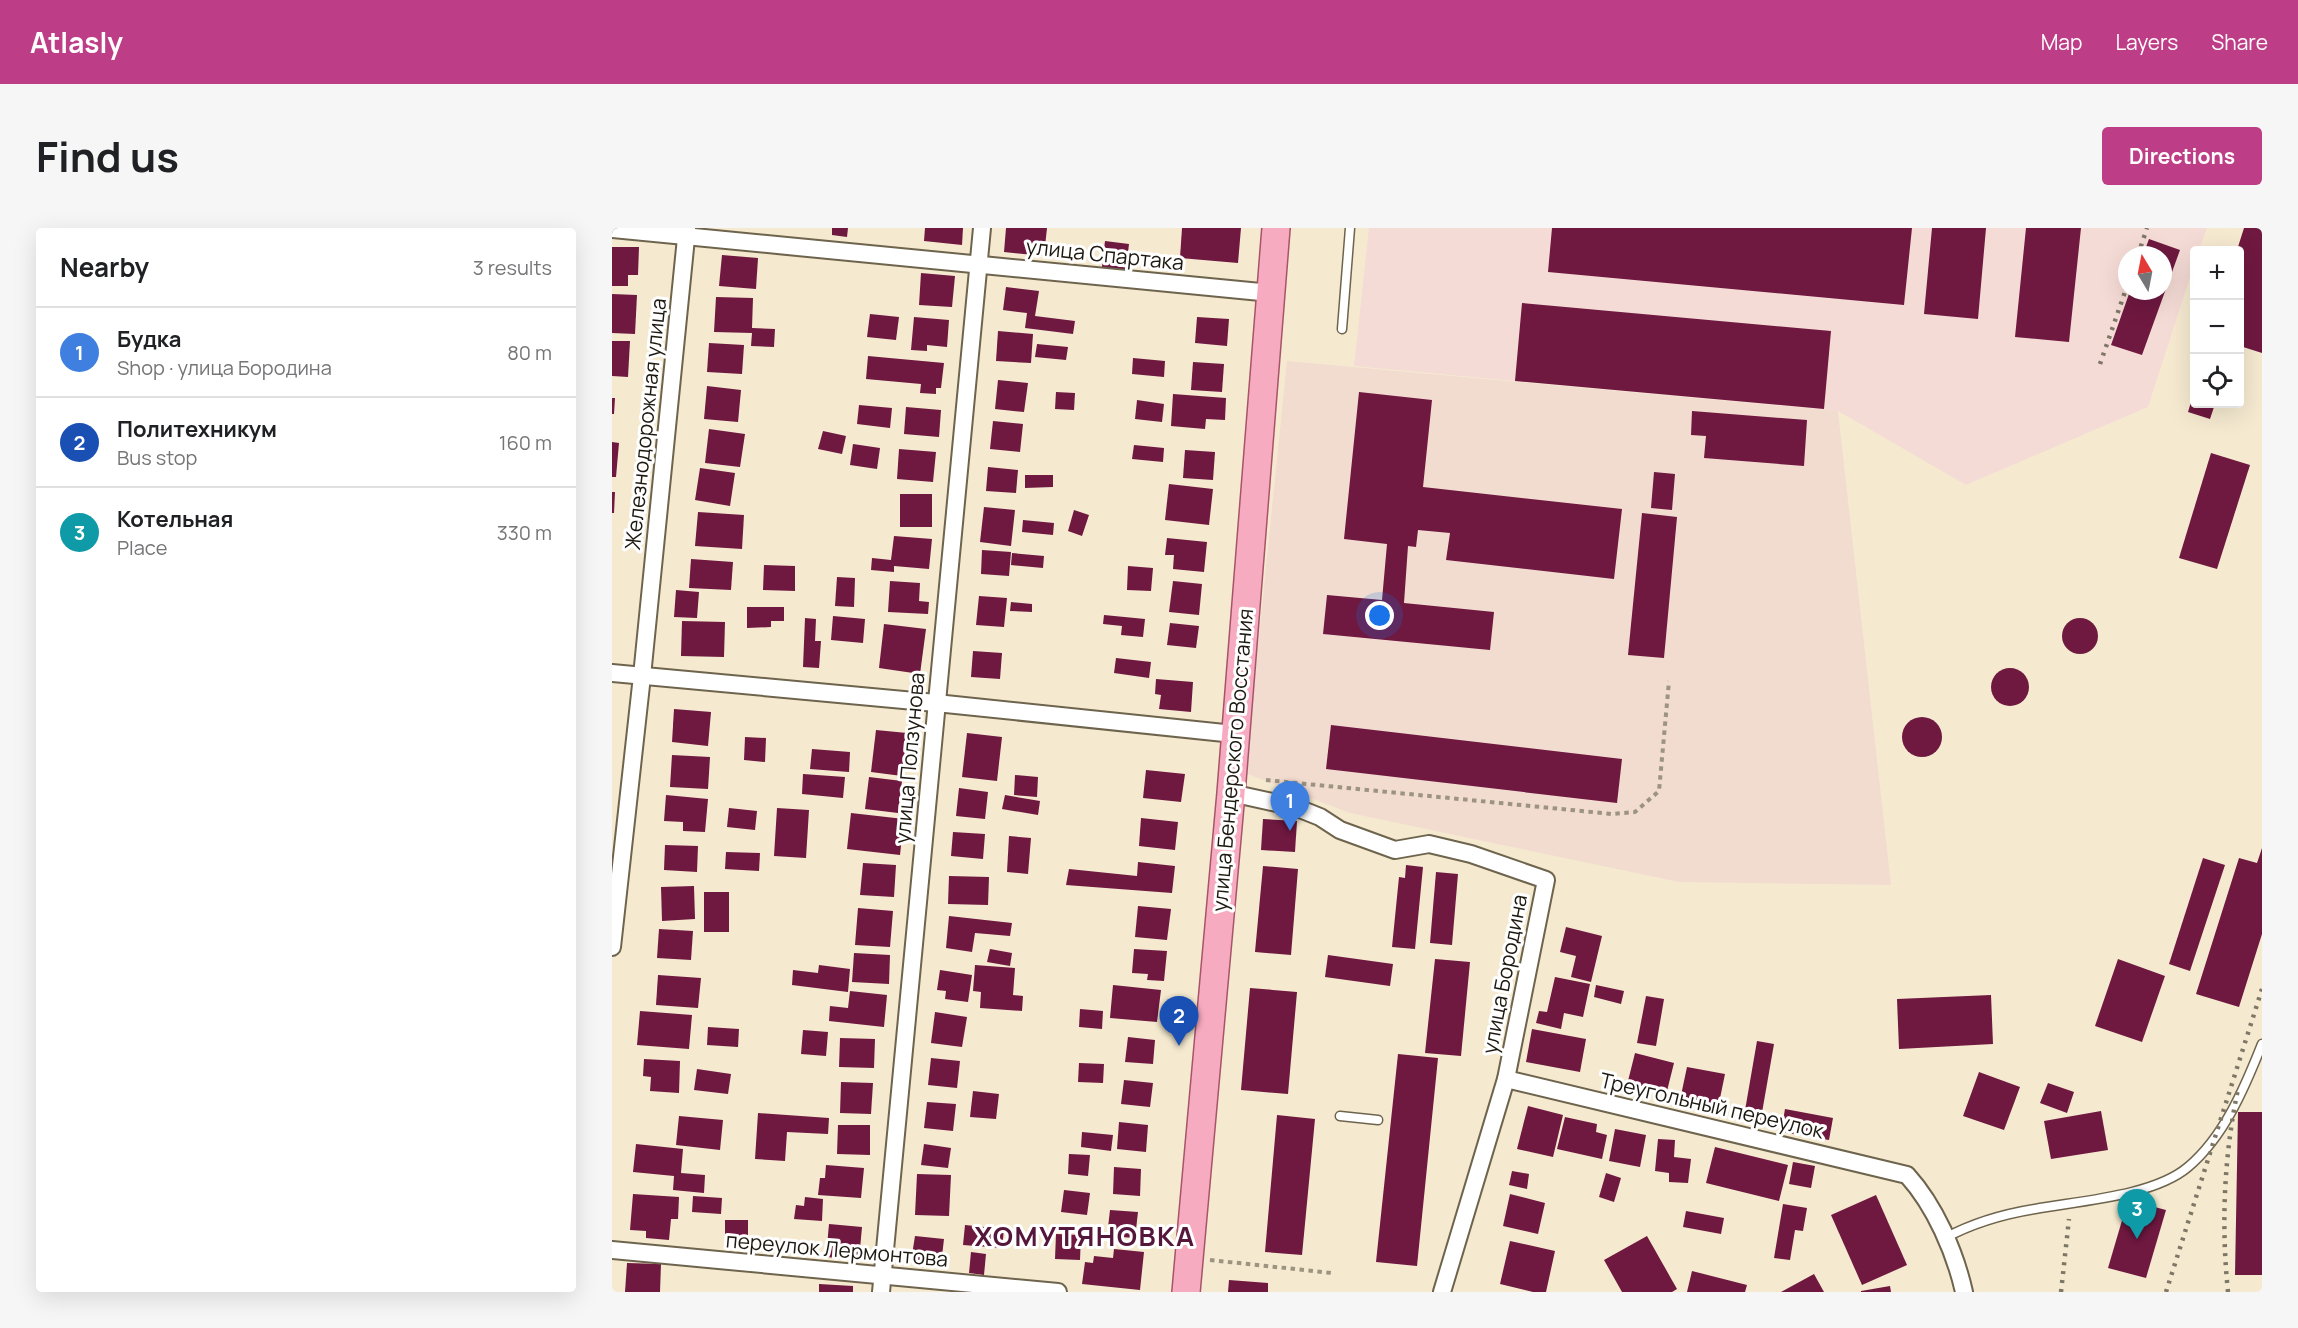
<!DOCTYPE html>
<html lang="en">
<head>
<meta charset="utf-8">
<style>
	:root { --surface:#fff; --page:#f6f6f6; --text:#202124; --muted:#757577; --line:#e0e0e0; --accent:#be3d87 }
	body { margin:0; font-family:Manrope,sans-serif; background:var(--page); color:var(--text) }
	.controls { position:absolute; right:18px; top:18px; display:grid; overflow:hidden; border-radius:6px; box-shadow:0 6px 24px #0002 }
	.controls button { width:54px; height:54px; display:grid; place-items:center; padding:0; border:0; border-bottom:2px solid var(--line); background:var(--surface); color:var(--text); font:30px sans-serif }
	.compass { position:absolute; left:1506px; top:18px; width:54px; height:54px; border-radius:50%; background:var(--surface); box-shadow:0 6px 24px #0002; rotate:350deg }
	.you { position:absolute; left:768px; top:388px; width:21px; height:21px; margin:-15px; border:4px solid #fff; border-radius:50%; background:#1a73e8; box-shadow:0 0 0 9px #1a73e833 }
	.badge { display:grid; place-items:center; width:39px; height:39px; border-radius:50%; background:var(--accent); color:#fff; font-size:20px; font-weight:700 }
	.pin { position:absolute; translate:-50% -50px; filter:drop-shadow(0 2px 3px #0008) }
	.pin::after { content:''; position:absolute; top:32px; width:21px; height:18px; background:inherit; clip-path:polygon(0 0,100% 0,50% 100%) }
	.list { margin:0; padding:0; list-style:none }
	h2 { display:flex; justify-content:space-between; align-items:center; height:78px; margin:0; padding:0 24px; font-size:26px }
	h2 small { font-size:20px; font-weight:400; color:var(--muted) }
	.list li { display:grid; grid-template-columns:39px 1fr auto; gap:18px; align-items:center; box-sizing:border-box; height:90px; padding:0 24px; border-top:2px solid var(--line) }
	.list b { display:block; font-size:22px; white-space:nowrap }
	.list p { margin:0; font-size:20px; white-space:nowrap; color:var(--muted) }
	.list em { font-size:20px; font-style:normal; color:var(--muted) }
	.icon { flex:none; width:33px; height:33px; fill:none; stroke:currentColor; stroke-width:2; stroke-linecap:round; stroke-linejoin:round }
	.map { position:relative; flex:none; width:1650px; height:1064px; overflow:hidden; border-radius:6px }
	header { display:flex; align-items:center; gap:36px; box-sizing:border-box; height:84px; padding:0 30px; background:var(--accent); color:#fff }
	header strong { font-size:28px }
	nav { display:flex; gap:33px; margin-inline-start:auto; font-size:21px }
	.intro { display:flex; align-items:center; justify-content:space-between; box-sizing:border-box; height:144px; padding:0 36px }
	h1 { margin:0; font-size:42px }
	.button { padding:15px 27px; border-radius:6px; background:var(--accent); color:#fff; font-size:21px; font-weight:700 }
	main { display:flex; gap:36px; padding:0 36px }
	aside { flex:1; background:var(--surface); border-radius:6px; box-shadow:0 6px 24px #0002 }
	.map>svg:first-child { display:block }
	.industrial { fill:#f5dbd5; fill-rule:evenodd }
	.education { fill:#f2dcd0 }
	.building { fill:#6f1840 }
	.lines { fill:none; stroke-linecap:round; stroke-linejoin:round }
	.lane-casing { stroke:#6e644d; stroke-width:11 }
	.street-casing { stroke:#6e644d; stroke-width:20 }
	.primary-casing { stroke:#a75468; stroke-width:30 }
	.path { stroke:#9c9481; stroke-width:4; stroke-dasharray:4.5 4.5; stroke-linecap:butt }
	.lane { stroke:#fff; stroke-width:8 }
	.street { stroke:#fff; stroke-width:16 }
	.primary { stroke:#f7abc1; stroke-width:27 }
	.rail { stroke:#7e7766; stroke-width:4.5; stroke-dasharray:3 6; stroke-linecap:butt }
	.labels { text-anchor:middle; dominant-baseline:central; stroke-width:6; stroke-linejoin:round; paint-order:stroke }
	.street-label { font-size:21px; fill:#1d1910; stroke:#fff }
	.district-label { font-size:27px; font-weight:bold; letter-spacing:1.5px; fill:#54163a; stroke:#fff }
</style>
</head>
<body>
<header>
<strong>Atlasly</strong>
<nav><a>Map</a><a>Layers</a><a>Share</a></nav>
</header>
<div class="intro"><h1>Find us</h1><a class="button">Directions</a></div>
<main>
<aside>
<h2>Nearby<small>3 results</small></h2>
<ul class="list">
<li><span class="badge" style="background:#3f7fe0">1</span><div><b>Будка</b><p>Shop · улица Бородина</p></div><em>80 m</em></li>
<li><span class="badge" style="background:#1a4fb4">2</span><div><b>Политехникум</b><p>Bus stop</p></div><em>160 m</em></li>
<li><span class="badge" style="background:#0f9aa8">3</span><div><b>Котельная</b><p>Place</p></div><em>330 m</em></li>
</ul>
</aside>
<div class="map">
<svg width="1650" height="1064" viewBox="0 0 1650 1064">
	<rect width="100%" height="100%" fill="#f5ead0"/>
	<path class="industrial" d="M 757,0 L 1595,0 L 1587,22 L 1582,22 L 1582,37 L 1536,179 L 1354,257 L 1226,183 L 742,138 ZM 1515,27 L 1551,27 L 1551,63 L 1515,63 Z"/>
	<polygon class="education" points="675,133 1226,183 1279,657 1067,654 738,585 633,545"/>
	<g class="building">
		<polygon points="220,0 236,0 235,9 220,7"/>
		<polygon points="313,0 351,0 350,17 312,13"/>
		<polygon points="394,0 435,0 432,28 392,24"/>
		<polygon points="570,0 629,0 626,35 568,30"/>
		<polygon points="940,0 1300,0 1292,77 936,44"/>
		<polygon points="1320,0 1374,0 1366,91 1312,86"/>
		<polygon points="1414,0 1469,0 1457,114 1403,109"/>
		<polygon points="1632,0 1650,0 1650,125 1628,118 1628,22 1625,22"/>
		<polygon points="1537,11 1568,22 1530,127 1499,117 1518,63 1551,63 1551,27 1531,27"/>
		<polygon points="493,13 517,16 513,50 489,47"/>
		<polygon points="0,19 27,19 26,47 16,47 16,58 0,58"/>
		<polygon points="110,27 146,30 144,61 107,58"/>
		<polygon points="309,45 343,48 340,79 307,77"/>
		<polygon points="394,59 427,63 423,88 463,93 461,106 413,100 415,85 391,82"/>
		<polygon points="0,66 25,67 23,106 0,105"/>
		<polygon points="104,69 141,70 140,100 163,101 162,119 139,118 140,105 102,104"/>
		<polygon points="910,75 1219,103 1212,181 903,153"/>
		<polygon points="258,86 287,89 284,112 255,109"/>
		<polygon points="302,89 337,92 335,119 315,117 315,123 299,122"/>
		<polygon points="585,89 617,91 615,118 583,115"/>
		<polygon points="386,103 421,106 419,135 384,133"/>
		<polygon points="0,113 18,113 16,149 0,148"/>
		<polygon points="97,115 132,117 130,146 95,144"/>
		<polygon points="425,116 456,119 454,132 423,129"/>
		<polygon points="256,128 332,135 329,160 324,160 324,166 308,165 309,156 254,151"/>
		<polygon points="521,130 553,133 552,149 520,146"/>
		<polygon points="581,134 612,136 610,164 579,162"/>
		<polygon points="386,152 416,155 412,184 383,181"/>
		<polygon points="95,158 129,162 126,194 92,191"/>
		<polygon points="444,164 463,165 462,182 443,181"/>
		<polygon points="747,164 820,172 811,259 1010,281 1002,351 834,332 838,305 806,302 804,319 796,318 792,375 882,384 878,422 711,406 715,367 770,372 775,316 732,311"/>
		<polygon points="1582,164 1582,176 1603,176 1598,191 1576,184"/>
		<polygon points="561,166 614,170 613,192 594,191 593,201 559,198"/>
		<polygon points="0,170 3,170 2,186 0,186"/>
		<polygon points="525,172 552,176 550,194 523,191"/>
		<polygon points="247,177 280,180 278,200 245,196"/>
		<polygon points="294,179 329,182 327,209 292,206"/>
		<polygon points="1080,183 1195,192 1192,238 1092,230 1094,208 1079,207"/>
		<polygon points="381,193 411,196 408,224 378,221"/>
		<polygon points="97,201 133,206 128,239 93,235"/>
		<polygon points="211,203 234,208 230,226 206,221"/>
		<polygon points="0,214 7,215 4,249 0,249"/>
		<polygon points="241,216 268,220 265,241 238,237"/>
		<polygon points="522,217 552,220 551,234 520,231"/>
		<polygon points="287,221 324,224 321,254 285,251"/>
		<polygon points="573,222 603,224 601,252 571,250"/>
		<polygon points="1599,225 1638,237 1605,341 1567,330"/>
		<polygon points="376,239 406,242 404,265 374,263"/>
		<polygon points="88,240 123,245 118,278 83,272"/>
		<polygon points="1042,244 1063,246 1060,282 1039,280"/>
		<polygon points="413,247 441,247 441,259 413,260"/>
		<polygon points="557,256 601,261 597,297 553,292"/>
		<polygon points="0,264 3,264 2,285 0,285"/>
		<rect x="288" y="266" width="32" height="33"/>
		<polygon points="372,279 403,282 399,318 368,314"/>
		<polygon points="462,282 477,287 470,308 456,303"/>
		<polygon points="86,284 132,287 130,321 83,318"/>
		<polygon points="1030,285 1065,289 1052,430 1016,427"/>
		<polygon points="411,292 442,295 441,307 410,304"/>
		<polygon points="282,308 320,311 317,341 282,338 282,344 259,342 260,330 279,332"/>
		<polygon points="555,310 595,314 592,344 561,341 562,327 553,327"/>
		<polygon points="370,322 399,324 397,348 369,346"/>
		<polygon points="400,325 432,328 431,340 399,337"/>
		<polygon points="79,331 121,334 119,362 77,360"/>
		<polygon points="152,337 183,338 183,363 151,362"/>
		<polygon points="516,338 541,340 539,363 515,362"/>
		<polygon points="225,349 243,350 242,379 223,378"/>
		<polygon points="278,353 308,355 307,373 317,374 316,386 276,384"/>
		<polygon points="561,353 590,356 587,387 557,384"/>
		<polygon points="64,362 87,364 85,390 62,389"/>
		<polygon points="367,368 395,370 392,399 364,397"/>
		<polygon points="399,374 420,376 420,384 398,383"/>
		<polygon points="135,379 172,379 172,393 159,393 159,399 135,400"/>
		<polygon points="492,387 533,391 531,409 509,407 510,398 491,396"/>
		<polygon points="221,388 253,391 251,415 219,412"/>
		<polygon points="193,390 204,391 203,413 209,413 207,440 191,439"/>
		<circle cx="1468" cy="408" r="18"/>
		<polygon points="70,393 113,394 112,429 69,428"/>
		<polygon points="558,395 587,398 584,420 555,417"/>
		<polygon points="272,396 314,401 308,446 267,440"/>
		<polygon points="361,423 390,425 388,451 359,449"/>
		<polygon points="504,430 539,434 537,450 502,445"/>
		<circle cx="1398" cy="459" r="19"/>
		<polygon points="544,451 581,454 579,484 547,481 549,467 543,466"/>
		<polygon points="62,481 99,484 96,518 60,514"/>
		<circle cx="1310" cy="509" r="20"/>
		<polygon points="719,497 1010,531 1005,575 714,541"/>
		<polygon points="264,502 295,505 290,548 259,544"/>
		<polygon points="355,505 390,509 385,553 350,549"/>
		<polygon points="133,509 154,510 153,534 132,532"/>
		<polygon points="200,521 238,524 237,544 198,541"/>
		<polygon points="60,527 98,529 96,561 58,559"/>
		<polygon points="534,542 573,546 569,574 531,570"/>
		<polygon points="191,546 233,549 231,570 190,566"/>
		<polygon points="403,547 426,549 425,569 402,567"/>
		<polygon points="257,549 290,553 286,585 253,581"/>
		<polygon points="347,560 376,564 373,591 344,588"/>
		<polygon points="54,567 96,571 93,604 71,603 71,594 52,593"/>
		<polygon points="393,567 428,573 426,587 390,581"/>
		<polygon points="117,580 145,583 143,602 115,599"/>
		<polygon points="165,580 197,582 194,630 162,628"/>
		<polygon points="239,585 292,591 288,627 235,621"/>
		<polygon points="529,590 566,594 563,622 527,618"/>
		<polygon points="651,591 685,593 683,624 649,622"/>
		<polygon points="341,604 373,606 371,631 339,628"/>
		<polygon points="397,608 419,610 416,646 395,644"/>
		<polygon points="53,617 86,618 85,644 52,642"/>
		<polygon points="1650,620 1650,706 1627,779 1584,766 1627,630 1645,635"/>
		<polygon points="114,624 148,625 147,643 113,641"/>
		<polygon points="1591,630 1613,637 1578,743 1557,736"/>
		<polygon points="526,634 563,638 560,665 454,657 457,641 525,648"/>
		<polygon points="251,635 284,637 282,669 248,667"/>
		<polygon points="794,637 811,639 803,721 780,719 787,649 793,650"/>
		<polygon points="651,638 686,641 679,727 643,724"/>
		<polygon points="824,644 846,646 840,717 818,715"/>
		<polygon points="337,648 377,649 376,677 336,676"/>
		<polygon points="82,658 83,691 50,693 49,659"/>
		<rect x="92" y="664" width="25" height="40"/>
		<polygon points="526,678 559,681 555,712 523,709"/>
		<polygon points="246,680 281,683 278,719 243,717"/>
		<polygon points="337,688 400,695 398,708 363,705 360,724 334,720"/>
		<polygon points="954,699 990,708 979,754 959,749 964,728 948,724"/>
		<polygon points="47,701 81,703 79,732 45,730"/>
		<polygon points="378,721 400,725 398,738 375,734"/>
		<polygon points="522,721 555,723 552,753 535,752 536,746 520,745"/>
		<polygon points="242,725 278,727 277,756 240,754"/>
		<polygon points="716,727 781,736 778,758 713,749"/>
		<polygon points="823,731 858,734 849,828 813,825"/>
		<polygon points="1506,731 1553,748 1530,814 1483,798"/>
		<polygon points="207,737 238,741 236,764 180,757 181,742 206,745"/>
		<polygon points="363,737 403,740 401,767 411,768 410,783 368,780 369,764 361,763"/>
		<polygon points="328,742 360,747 356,774 333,771 334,763 325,762"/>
		<polygon points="46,747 89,750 86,780 44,777"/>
		<polygon points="943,749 978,756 971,789 952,785 949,801 924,795 927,783 935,784"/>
		<polygon points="501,757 549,762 545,794 498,790"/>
		<polygon points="984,757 1012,763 1009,776 982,769"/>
		<polygon points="638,760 685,764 676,866 629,862"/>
		<polygon points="238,763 275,767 272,799 217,793 218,778 236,780"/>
		<polygon points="1379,767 1381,816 1287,821 1285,771"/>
		<polygon points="1034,768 1052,771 1044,818 1025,815"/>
		<polygon points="468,781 491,783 490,801 467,799"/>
		<polygon points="28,783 80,787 77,821 25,817"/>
		<polygon points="323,784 355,789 350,819 319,815"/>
		<polygon points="96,799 127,801 126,819 95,817"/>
		<polygon points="920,801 974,811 968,844 914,834"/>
		<polygon points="191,802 216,804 214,828 189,826"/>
		<polygon points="516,809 543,812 541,836 513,834"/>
		<polygon points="228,810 263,811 262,840 227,839"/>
		<polygon points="1145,813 1162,816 1148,896 1131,894"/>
		<polygon points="1023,825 1062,835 1054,867 1015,857"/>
		<polygon points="786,826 826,830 805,1038 764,1034"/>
		<polygon points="319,830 348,833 345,860 316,857"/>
		<polygon points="32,831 68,833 67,865 38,863 39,849 31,848"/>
		<polygon points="467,835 492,836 491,855 466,854"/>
		<polygon points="1075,839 1113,846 1106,880 1068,872"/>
		<polygon points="85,841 119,846 116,866 82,862"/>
		<polygon points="1367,844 1408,859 1392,902 1351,888"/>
		<polygon points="512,852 541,855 538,879 509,876"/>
		<polygon points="229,854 261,855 259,886 228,885"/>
		<polygon points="1436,855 1462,864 1455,885 1428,875"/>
		<polygon points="361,863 387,866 384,891 358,889"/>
		<polygon points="315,874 344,876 341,903 312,900"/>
		<polygon points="916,878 951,887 941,929 905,921"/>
		<polygon points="1173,881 1221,890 1217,912 1169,904"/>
		<polygon points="1489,883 1496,922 1439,931 1432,893"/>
		<polygon points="1626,884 1650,884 1650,1047 1623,1047"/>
		<polygon points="146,885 217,890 216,906 175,904 173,933 143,931"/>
		<polygon points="665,887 703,891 690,1027 653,1024"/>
		<polygon points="67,888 111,892 108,922 64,917"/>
		<polygon points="953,889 985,896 984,904 995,907 990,931 945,921"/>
		<polygon points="507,894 536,897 534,924 505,921"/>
		<polygon points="226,897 258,897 258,927 225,926"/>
		<polygon points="1003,901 1034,907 1028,939 997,933"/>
		<polygon points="470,904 501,907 499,923 469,919"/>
		<polygon points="1046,911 1063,912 1062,929 1079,931 1076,955 1057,954 1057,945 1043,943"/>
		<polygon points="24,916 71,921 69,945 93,947 92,965 61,962 62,948 21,944"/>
		<polygon points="312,916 339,920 336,940 309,937"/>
		<polygon points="1103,919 1176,937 1167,973 1094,955"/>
		<polygon points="457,926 478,927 476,948 456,946"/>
		<polygon points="1181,934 1203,938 1199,960 1177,956"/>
		<polygon points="214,937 252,940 249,970 206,967 208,950 213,950"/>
		<polygon points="502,939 529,941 528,968 501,966"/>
		<polygon points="900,943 917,946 915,961 897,957"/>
		<polygon points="994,945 1009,950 1002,974 987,969"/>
		<polygon points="305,946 339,947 337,988 303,987"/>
		<polygon points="452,962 478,965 475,987 449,984"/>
		<polygon points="21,966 67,969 66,991 59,991 57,1012 34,1010 34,1003 18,1002"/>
		<polygon points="898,966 933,975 926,1006 891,998"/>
		<polygon points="1264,967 1295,1037 1250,1057 1219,987"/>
		<polygon points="81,968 110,970 109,986 80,984"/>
		<polygon points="193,969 211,971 210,993 182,991 184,977 192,978"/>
		<polygon points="1516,972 1554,982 1534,1050 1496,1040"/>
		<polygon points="1171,976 1195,980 1191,1003 1183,1002 1178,1032 1162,1030"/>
		<polygon points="498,982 526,984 523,1010 495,1008"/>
		<polygon points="1074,983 1112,990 1109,1006 1071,999"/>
		<rect x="113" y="992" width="23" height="19"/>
		<polygon points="217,996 250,999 247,1032 214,1029"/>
		<polygon points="353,997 392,1001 390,1020 351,1017"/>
		<polygon points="444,1006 469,1007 468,1032 443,1031"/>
		<polygon points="303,1008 332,1011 329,1037 299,1033"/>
		<polygon points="1035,1008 1065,1061 1060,1064 1010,1064 992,1032"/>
		<polygon points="898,1013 943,1023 934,1064 921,1064 888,1056"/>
		<polygon points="502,1021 532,1024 528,1062 470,1056 473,1034 481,1035 482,1028 501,1030"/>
		<polygon points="359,1024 374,1026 372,1047 357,1045"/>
		<polygon points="15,1035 49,1036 48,1064 13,1064"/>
		<polygon points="1080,1043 1135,1057 1133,1064 1075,1064"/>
		<polygon points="1202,1046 1212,1064 1169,1064"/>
		<polygon points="617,1052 656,1055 656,1064 616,1064"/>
		<polygon points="207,1056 241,1058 241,1064 207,1064"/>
		<polygon points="1278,1058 1279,1064 1249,1064 1249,1063"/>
	</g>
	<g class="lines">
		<defs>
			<g id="lane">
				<polyline points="730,101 738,0"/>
				<polyline points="728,888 766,892"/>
				<path d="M 1333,1010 C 1361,995 1392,986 1423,981 C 1467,973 1542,968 1576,939 C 1612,909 1633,859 1650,816"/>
			</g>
			<g id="street">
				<polyline points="0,1 659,65"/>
				<polyline points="0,445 324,475 622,506"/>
				<polyline points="619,565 683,579 708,589 728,602 783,622 817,616 859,626 934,652 894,851 830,1064"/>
				<polyline points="0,719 30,448 75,0"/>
				<path d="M 894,851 L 1295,947 C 1323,978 1343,1024 1352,1064"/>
				<polyline points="0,1022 446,1064"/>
				<polyline points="269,1064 370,0"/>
			</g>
			<polyline id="primary" points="574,1064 619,565 664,0"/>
		</defs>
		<use href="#lane" class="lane-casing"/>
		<use href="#street" class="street-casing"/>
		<use href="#primary" class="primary-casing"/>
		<g class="path">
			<polyline points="654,552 1000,586 1023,584 1047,563 1057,453"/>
			<polyline points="598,1032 720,1045"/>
		</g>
		<use href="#lane" class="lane"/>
		<use href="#street" class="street"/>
		<use href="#primary" class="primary"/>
		<g class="rail">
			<polyline points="1526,27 1535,0"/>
			<polyline points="1488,136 1515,58"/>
			<polyline points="1449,1064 1457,991"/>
			<polyline points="1554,1064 1650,761"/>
			<path d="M 1616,1064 C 1609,996 1612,928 1626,861"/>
		</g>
	</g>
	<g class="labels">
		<g class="street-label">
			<text transform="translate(493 26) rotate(6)">улица Спартака</text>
			<text transform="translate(33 196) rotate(-84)">Железнодорожная улица</text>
			<text transform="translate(297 530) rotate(-85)">улица Ползунова</text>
			<text transform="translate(620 532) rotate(-85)">улица Бендерского Восстания</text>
			<text transform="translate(892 746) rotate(-79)">улица Бородина</text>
			<text transform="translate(1100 877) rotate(13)">Треугольный переулок</text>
			<text transform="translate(225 1021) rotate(5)">переулок Лермонтова</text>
		</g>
		<g class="district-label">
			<text x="473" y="1007">ХОМУТЯНОВКА</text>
		</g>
	</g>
</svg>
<div class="controls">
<button>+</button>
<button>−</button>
<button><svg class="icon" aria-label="locate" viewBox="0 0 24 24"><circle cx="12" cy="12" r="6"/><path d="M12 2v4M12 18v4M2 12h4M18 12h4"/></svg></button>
</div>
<svg class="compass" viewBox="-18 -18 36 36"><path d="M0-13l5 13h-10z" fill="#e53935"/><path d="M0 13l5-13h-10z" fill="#757577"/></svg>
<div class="you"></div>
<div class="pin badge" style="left:678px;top:603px;background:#3f7fe0">1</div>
<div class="pin badge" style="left:567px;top:818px;background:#1a4fb4">2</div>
<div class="pin badge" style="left:1525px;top:1011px;background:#0f9aa8">3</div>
</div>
</main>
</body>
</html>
